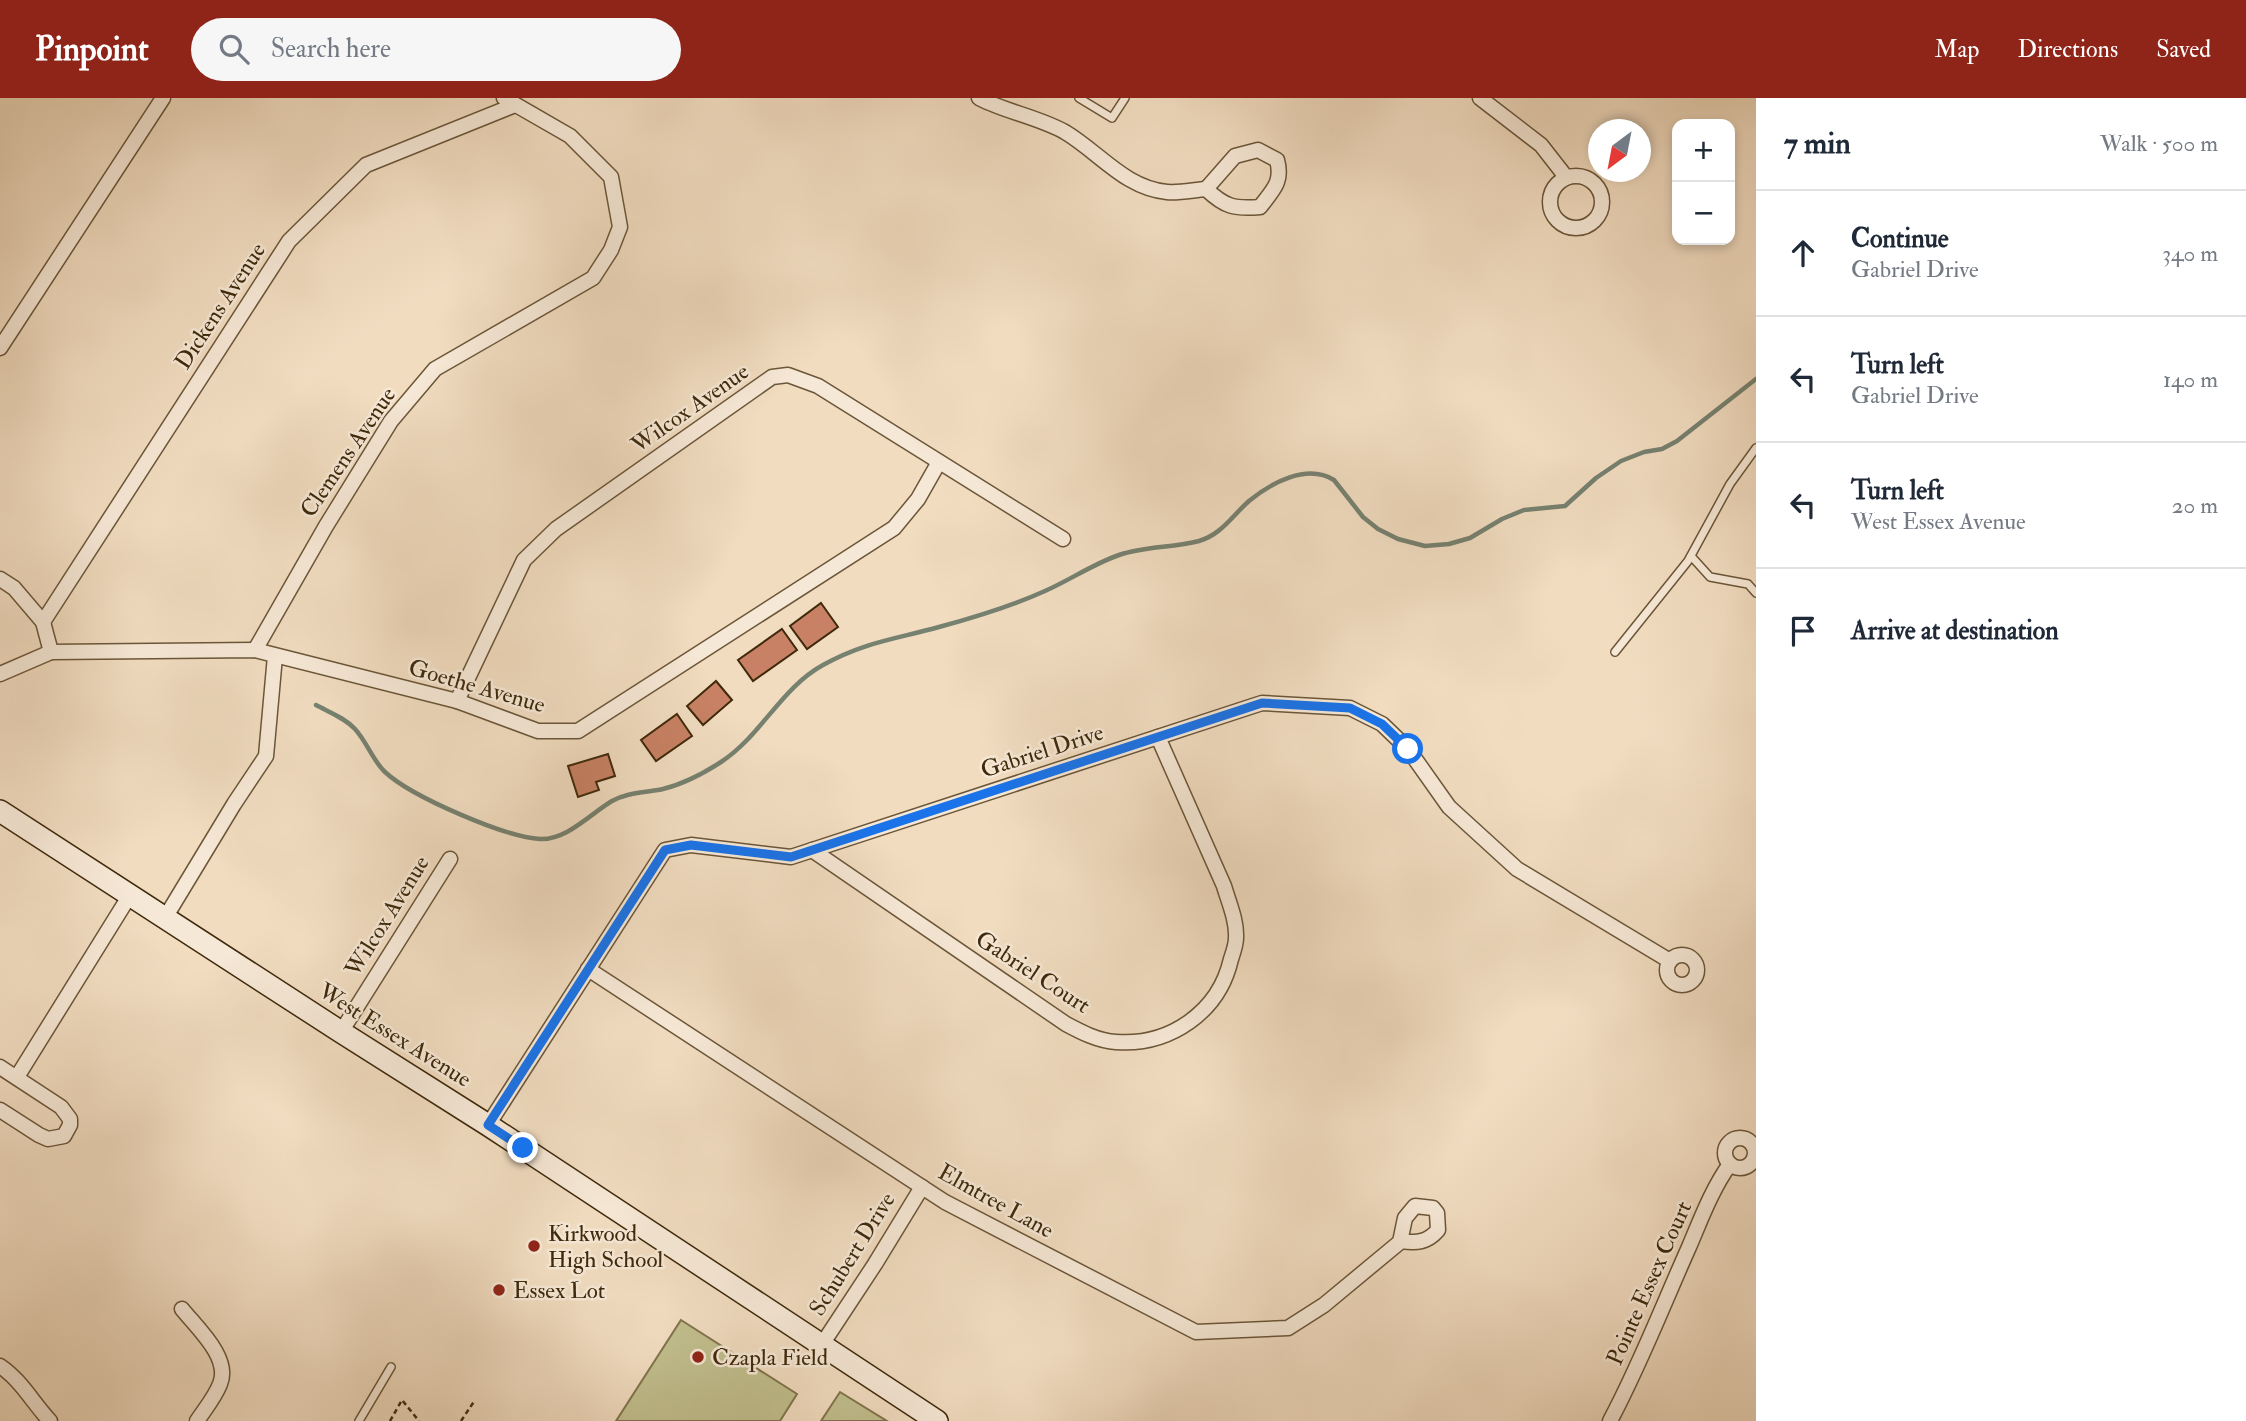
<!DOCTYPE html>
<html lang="en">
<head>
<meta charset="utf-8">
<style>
	:root { --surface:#fff; --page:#f6f6f7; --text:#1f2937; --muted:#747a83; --line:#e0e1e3; --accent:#8f2418 }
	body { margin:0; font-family:"IM FELL Double Pica",serif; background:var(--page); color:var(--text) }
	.controls { position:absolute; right:21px; top:21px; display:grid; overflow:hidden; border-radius:14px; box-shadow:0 4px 10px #0003 }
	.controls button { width:63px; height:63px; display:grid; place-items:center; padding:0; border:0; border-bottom:2px solid var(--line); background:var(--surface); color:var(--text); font:35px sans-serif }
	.compass { position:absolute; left:1588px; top:21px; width:63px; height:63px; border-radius:50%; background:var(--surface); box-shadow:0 4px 10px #0003; rotate:212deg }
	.stop { position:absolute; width:21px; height:21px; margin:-16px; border:5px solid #1a73e8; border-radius:50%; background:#fff }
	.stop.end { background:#1a73e8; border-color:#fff; box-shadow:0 2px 7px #0008 }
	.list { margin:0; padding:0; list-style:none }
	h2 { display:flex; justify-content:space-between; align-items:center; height:91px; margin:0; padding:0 28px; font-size:30px }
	h2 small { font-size:23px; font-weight:400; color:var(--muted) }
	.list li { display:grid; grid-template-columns:46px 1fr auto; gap:21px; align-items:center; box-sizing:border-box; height:126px; padding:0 28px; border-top:2px solid var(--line) }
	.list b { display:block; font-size:26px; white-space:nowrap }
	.list p { margin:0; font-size:23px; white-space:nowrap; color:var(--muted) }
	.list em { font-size:23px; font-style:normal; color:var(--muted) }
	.icon { flex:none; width:38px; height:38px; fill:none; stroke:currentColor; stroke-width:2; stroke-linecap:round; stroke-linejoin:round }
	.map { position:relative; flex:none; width:1756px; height:1323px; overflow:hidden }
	header { display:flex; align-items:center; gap:42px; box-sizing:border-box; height:98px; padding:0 35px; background:var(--accent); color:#fff }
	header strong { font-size:33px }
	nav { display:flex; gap:38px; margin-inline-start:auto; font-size:24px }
	.search { width:490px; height:63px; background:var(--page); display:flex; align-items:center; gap:18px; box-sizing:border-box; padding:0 24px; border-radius:38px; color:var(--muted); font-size:26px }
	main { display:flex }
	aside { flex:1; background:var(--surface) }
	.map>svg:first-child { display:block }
	.green { fill:#c1be8d; stroke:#80744c; stroke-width:2 }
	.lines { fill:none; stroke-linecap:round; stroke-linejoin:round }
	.stream { stroke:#768170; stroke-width:4.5 }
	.building { fill:#c88164; stroke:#3e290b; stroke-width:2 }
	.lane-casing { stroke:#6b5638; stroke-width:10 }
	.street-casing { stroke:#6b5638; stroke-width:17 }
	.secondary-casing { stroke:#3e290b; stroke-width:24 }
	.path { stroke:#3e290b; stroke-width:2.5; stroke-dasharray:5 3.5; stroke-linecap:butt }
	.lane { stroke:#f6e8d6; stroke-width:7 }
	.street { stroke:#f6e8d6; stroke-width:14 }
	.secondary { stroke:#f6e8d6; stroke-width:21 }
	.route { stroke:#1a73e8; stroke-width:9 }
	.poi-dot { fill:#8f2418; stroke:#f6e8d6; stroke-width:2.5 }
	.labels { text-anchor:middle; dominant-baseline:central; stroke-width:5; stroke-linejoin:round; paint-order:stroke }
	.street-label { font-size:23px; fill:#3e290b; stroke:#f6e8d6 }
	.poi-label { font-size:23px; fill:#3e290b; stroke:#f6e8d6; text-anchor:start }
</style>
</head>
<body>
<header>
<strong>Pinpoint</strong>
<div class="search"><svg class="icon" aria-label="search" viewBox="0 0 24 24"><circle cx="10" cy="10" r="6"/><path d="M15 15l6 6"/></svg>Search here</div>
<nav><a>Map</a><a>Directions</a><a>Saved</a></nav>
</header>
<main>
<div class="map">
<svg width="1756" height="1323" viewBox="0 0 1756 1323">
	<rect width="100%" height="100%" fill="#f1dcc0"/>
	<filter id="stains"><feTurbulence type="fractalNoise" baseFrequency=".00286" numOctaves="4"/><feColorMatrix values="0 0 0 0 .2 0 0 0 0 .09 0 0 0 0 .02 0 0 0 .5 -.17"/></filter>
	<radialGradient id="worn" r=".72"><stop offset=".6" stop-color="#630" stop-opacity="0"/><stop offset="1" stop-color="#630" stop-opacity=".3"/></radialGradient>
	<g class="green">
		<polygon points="681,1222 797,1296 780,1323 616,1323"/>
		<polygon points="840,1294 887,1323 821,1323"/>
	</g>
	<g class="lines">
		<path class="stream" d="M 316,607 C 329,614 345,620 355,631 C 367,644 373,663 385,674 C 412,699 505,739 540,741 C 567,742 590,716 612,703 C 628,694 645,695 663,691 C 683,686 704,675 721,664 C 761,638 781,590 823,567 C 864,544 896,541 939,529 C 972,520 1014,507 1045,493 C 1070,482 1093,466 1119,457 C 1145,448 1173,450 1199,443 C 1222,436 1232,418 1249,403 C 1271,385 1307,365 1334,382 L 1363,419 L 1378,431 L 1398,441 L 1425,448 L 1449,446 L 1470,440 L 1502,421 L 1524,412 L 1565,408 L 1596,380 L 1621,363 L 1644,354 L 1662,351 L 1677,343 L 1756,281"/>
	</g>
	<g class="building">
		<polygon points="821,505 838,529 807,551 790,528"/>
		<polygon points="782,531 797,552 753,583 738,562"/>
		<polygon points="716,583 732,602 703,627 687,608"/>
		<polygon points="677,616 692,638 656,663 641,642"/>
		<polygon points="608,656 615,678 596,684 599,692 578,699 568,668"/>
	</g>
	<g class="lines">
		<defs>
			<g id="lane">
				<polyline points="1079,0 1112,20 1125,0"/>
				<polyline points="1691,458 1710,479 1748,486 1756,495"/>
				<polyline points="1615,554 1688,463 1730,386 1756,350"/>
				<polyline points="359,1323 391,1269"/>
			</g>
			<g id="street">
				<path d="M 979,0 C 1006,14 1038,19 1065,34 C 1100,55 1125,90 1167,94 C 1180,95 1193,92 1206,91"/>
				<polyline points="1480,0 1541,47 1566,79"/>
				<path d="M 1258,52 L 1277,62 C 1283,84 1273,92 1260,109 C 1234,111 1225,109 1206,91 L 1235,58 Z"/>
				<circle cx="1576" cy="104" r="26"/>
				<polyline points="0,250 163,0"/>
				<polyline points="0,481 14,490 43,524 51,554"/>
				<polyline points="43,524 289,143 366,67 515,7"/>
				<polyline points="255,552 326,428 391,323 435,271 593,180 611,152 620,129 611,79 570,38 504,0"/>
				<polyline points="0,576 51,554 255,552 457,603 538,633 578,633 894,430 918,401 939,364"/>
				<polyline points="457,603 524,462 556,431 772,279 788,277 818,288 1063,441"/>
				<path d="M 812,752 L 1066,926 C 1081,934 1098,943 1116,944 C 1170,948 1219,914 1231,861 C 1233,855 1236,847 1236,840 C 1237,823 1229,805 1224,788 L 1158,639"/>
				<polyline points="165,820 234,706 266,658 275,558"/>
				<circle cx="1682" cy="872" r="15"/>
				<path d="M 588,871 L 945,1104 L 1196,1234 L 1288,1230 L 1324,1207 L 1400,1144 L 1401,1143 C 1416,1145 1427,1145 1438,1132 L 1437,1115 L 1433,1110 L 1415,1108 L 1405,1120 L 1400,1144"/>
				<polyline points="341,934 450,761"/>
				<polyline points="0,969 61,1009 70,1021 70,1027 64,1038 48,1041 39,1037 0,1012"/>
				<polyline points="17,979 130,797"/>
				<polyline points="488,1027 665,752 691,747 791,759 1262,605 1350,610 1382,626 1408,651 1449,709 1517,771 1670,863"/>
				<circle cx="1740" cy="1055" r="15"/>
				<path d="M 182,1211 C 197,1230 231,1260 220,1286 C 215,1299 205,1311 197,1323"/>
				<polyline points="821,1248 875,1166 922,1089"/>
				<path d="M 0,1268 C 21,1282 33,1305 50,1323"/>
				<path d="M 1610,1323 C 1640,1267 1663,1207 1689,1149 C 1701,1121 1712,1091 1730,1066"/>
			</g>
			<polyline id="secondary" points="0,713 341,934 488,1027 937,1323"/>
		</defs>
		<use href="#lane" class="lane-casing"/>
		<use href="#street" class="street-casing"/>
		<use href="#secondary" class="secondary-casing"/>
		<g class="path">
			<polyline points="390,1323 402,1302 419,1323"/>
			<polyline points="461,1323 475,1302"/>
		</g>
		<use href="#lane" class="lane"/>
		<use href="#street" class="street"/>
		<use href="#secondary" class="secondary"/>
	</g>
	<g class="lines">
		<polyline class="route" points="523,1050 488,1027 665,752 691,747 791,759 1262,605 1350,610 1382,626 1408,651"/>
	</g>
	<g class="poi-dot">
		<circle cx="534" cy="1148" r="7"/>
		<circle cx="499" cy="1192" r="7"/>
		<circle cx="698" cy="1259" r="7"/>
	</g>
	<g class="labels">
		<g class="street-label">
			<text transform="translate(220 208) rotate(-57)">Dickens Avenue</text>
			<text transform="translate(690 310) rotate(-35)">Wilcox Avenue</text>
			<text transform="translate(348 354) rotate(-56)">Clemens Avenue</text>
			<text transform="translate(477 588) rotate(16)">Goethe Avenue</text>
			<text transform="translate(1042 653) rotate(-18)">Gabriel Drive</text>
			<text transform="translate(387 818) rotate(-58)">Wilcox Avenue</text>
			<text transform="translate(1033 874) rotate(33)">Gabriel Court</text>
			<text transform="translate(395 937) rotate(32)">West Essex Avenue</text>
			<text transform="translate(996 1103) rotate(29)">Elmtree Lane</text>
			<text transform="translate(852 1156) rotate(-58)">Schubert Drive</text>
			<text transform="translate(1649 1185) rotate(-66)">Pointe Essex Court</text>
		</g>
		<g class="poi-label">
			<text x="548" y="1135">Kirkwood<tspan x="548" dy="26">High School</tspan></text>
			<text x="513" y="1192">Essex Lot</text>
			<text x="712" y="1259">Czapla Field</text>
		</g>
	</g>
	<rect width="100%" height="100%" filter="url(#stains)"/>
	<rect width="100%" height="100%" fill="url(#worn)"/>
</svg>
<div class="controls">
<button>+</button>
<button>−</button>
</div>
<svg class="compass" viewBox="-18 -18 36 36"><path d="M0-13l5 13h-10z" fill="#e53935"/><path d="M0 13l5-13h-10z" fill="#747a83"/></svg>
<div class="stop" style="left:1408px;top:651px"></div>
<div class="stop end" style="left:523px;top:1050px"></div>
</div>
<aside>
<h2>7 min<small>Walk · 500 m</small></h2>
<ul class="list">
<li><svg class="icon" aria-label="ahead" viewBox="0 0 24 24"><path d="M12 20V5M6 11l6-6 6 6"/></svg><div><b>Continue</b><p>Gabriel Drive</p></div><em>340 m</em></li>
<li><svg class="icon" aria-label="left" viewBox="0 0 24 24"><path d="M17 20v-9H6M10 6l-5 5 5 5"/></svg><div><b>Turn left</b><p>Gabriel Drive</p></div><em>140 m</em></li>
<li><svg class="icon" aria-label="left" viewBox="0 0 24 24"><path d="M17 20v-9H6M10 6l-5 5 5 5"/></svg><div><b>Turn left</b><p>West Essex Avenue</p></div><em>20 m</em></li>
<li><svg class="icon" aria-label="arrive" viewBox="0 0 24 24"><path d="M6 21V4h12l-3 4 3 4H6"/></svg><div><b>Arrive at destination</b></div></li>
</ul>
</aside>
</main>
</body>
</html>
